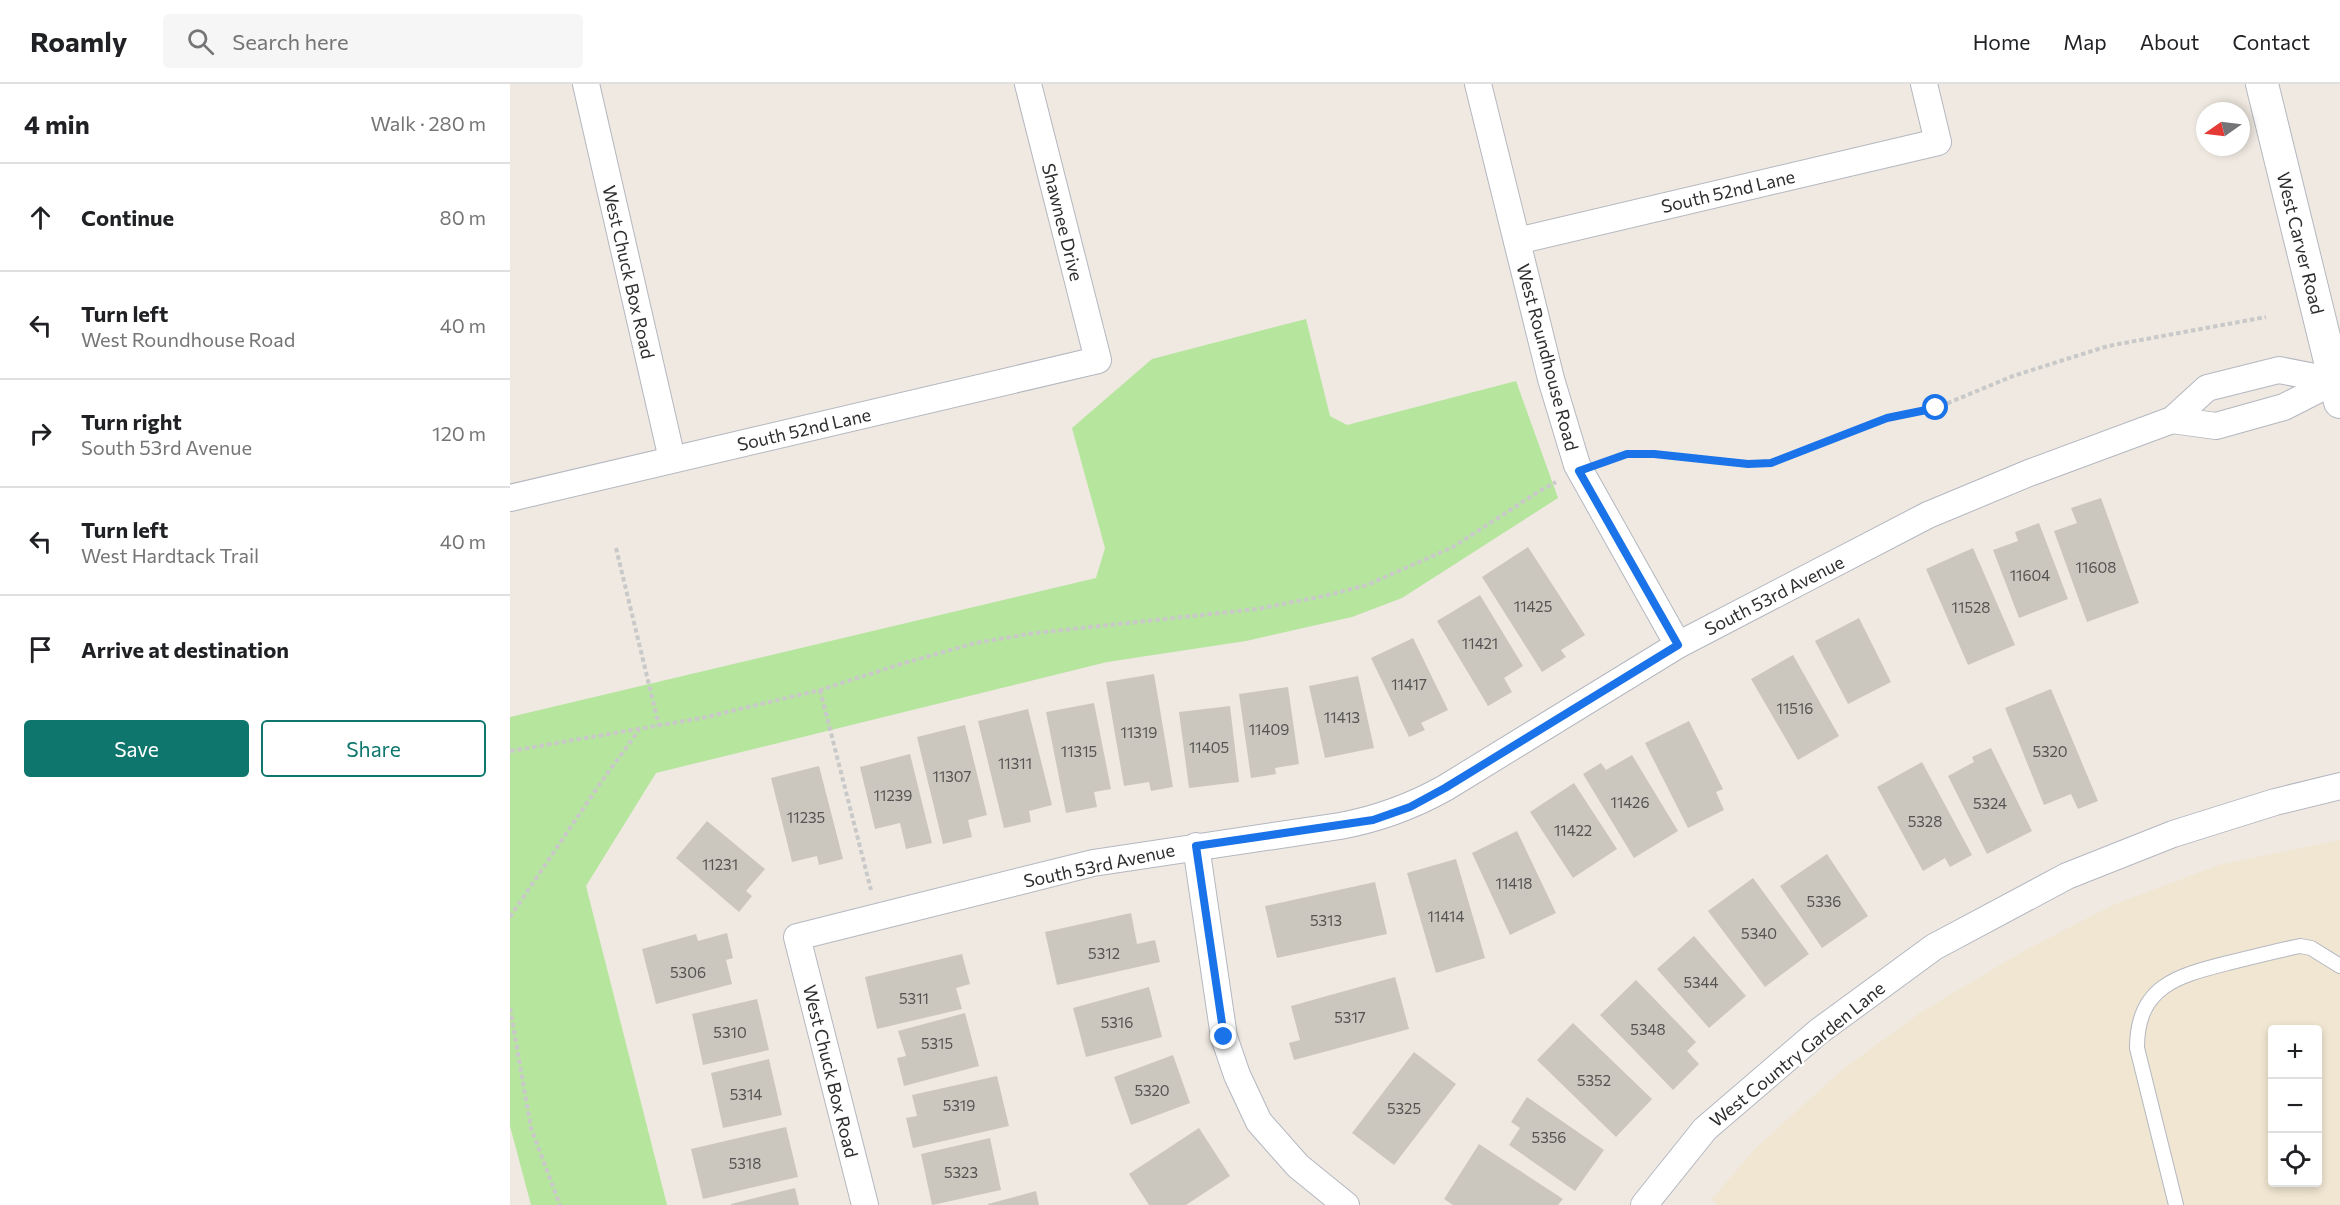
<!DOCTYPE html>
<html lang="en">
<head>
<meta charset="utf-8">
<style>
	:root { --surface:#fff; --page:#f6f6f6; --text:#202124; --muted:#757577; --line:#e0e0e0; --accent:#0f766e }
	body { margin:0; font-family:Commissioner,sans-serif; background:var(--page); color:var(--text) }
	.controls { position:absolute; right:18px; bottom:18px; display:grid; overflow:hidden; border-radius:6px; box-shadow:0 3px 9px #0003 }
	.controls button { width:54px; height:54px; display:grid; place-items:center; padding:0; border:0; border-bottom:2px solid var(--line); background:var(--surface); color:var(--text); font:30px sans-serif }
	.compass { position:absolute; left:1686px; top:18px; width:54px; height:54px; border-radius:50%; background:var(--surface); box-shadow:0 3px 9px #0003; rotate:256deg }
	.stop { position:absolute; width:18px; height:18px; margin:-14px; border:4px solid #1a73e8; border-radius:50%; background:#fff }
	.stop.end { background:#1a73e8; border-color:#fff; box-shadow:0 2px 6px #0008 }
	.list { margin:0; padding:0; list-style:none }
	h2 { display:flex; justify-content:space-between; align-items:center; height:78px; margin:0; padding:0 24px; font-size:26px }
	h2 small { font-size:20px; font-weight:400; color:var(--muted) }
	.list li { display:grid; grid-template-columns:39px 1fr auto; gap:18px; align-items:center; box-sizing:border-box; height:108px; padding:0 24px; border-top:2px solid var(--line) }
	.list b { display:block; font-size:22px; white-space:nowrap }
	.list p { margin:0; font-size:20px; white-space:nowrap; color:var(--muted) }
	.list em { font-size:20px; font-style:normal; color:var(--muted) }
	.actions { display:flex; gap:12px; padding:18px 24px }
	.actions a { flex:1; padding:14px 0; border:2px solid var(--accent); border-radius:6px; text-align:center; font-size:21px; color:var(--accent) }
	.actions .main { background:var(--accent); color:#fff }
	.icon { flex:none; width:33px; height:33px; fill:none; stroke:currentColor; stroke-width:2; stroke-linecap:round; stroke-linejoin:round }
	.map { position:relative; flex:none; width:1830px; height:1121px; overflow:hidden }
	header { display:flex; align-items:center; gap:36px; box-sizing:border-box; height:84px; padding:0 30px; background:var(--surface); border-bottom:2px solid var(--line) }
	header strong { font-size:28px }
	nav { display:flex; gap:33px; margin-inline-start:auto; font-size:21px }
	.search { width:420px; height:54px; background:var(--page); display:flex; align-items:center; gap:15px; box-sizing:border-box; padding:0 21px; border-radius:6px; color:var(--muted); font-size:22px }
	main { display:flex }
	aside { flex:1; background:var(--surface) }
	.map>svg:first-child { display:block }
	.education { fill:#f0e6d1; fill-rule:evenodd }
	.green { fill:#b6e59e }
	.building { fill:#cbc7bf }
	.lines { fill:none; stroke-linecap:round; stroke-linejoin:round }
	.service-casing { stroke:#b4b7c1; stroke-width:16 }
	.minor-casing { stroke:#b4b7c1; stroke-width:28 }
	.tertiary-casing { stroke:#b4b7c1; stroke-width:34 }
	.path { stroke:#c9c9c9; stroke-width:4; stroke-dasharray:4.5 3; stroke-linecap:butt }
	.service { stroke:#fff; stroke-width:14 }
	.minor { stroke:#fff; stroke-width:26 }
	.tertiary { stroke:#fff; stroke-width:32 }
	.route { stroke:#1a73e8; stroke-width:8 }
	.labels { text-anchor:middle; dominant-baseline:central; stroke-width:5; stroke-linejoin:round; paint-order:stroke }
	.number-label { font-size:15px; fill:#555452 }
	.street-label { font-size:18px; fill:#2e2e2e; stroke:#fff }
</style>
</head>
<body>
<header>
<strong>Roamly</strong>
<div class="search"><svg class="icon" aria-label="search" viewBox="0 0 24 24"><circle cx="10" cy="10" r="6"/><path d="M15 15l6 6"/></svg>Search here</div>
<nav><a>Home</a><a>Map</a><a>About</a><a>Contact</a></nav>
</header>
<main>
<aside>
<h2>4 min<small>Walk · 280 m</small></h2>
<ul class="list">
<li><svg class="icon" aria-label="ahead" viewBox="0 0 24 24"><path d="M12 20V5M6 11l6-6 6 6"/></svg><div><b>Continue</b></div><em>80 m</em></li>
<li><svg class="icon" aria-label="left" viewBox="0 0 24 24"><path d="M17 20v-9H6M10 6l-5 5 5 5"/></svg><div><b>Turn left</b><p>West Roundhouse Road</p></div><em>40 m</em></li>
<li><svg class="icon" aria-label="right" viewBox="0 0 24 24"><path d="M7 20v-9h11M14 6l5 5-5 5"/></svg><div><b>Turn right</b><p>South 53rd Avenue</p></div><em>120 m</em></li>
<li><svg class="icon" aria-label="left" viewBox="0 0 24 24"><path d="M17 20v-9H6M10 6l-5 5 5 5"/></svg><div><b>Turn left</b><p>West Hardtack Trail</p></div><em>40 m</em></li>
<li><svg class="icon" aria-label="arrive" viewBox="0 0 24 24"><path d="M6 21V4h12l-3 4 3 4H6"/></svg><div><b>Arrive at destination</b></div></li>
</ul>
<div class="actions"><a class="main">Save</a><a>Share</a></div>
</aside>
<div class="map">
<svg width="1830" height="1121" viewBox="0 0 1830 1121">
	<rect width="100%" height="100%" fill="#efe9e1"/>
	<path class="education" d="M 1830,756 L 1830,1121 L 1208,1121 L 1202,1115 L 1245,1065 L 1332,986 L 1410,929 L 1512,868 L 1603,821 L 1709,781 ZM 1762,946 L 1808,946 L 1808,1098 L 1762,1098 Z"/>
	<polygon class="green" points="796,235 820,332 837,341 1006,297 1048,414 892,514 842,533 736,557 597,578 146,689 76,802 157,1121 21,1121 0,1042 0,633 586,494 595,464 562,344 642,275"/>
	<g class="building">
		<polygon points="1591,414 1629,519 1577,538 1544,447 1567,439 1561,424"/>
		<polygon points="1529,439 1558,515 1509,534 1483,466 1508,457 1505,448"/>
		<polygon points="1018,463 1075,551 1051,566 1056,573 1032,588 972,493"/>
		<polygon points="1463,464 1505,561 1458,581 1416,485"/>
		<polygon points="970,511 1013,582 994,594 1002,608 978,622 927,537"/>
		<polygon points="1349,534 1381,598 1338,620 1305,557"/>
		<polygon points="903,554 938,626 911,639 915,646 899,653 861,574"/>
		<polygon points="1283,571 1329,652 1288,676 1241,595"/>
		<polygon points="644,590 663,703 641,707 639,698 614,702 596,598"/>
		<polygon points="848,592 864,664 815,674 799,602"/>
		<polygon points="778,603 789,680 765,684 766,690 741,694 729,610"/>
		<polygon points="1541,605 1588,717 1568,725 1561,710 1534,721 1495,624"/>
		<polygon points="584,619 601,705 584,708 587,723 556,729 536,628"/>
		<polygon points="720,622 729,698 679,704 669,628"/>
		<polygon points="518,625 542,721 519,727 521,738 494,744 468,637"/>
		<polygon points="1179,637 1213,705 1206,708 1214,726 1178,744 1135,659"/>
		<polygon points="455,641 477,731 458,736 462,753 433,760 407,653"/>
		<polygon points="1481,664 1522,747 1477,770 1438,692 1464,678 1462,673"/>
		<polygon points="400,670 422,759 396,765 390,739 365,745 350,683"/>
		<polygon points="1122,671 1168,747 1124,774 1073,690 1091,679 1096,686"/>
		<polygon points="1412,678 1462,771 1440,783 1435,774 1413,787 1367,703"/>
		<polygon points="309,682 333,775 309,781 307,772 282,778 261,694"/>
		<polygon points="1064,699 1107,765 1063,794 1020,728"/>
		<polygon points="197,737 255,785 236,807 242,812 229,828 166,774"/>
		<polygon points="1007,747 1046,829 1000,851 962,769"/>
		<polygon points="1317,770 1358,832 1312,864 1270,802"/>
		<polygon points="946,775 975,874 926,889 897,789"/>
		<polygon points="1243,794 1299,870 1255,903 1198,827"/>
		<polygon points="865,798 877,850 767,874 755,822"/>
		<polygon points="621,829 627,860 645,856 650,878 547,901 535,848"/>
		<polygon points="217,849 223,874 216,876 222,900 146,920 132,865 186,850 188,857"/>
		<polygon points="1184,852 1236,912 1199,944 1147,885"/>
		<polygon points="452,870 460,900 446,904 452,925 367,945 355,893"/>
		<polygon points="885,893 899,945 784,976 779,959 790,956 781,922"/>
		<polygon points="1126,896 1186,958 1177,967 1189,980 1163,1006 1090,931"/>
		<polygon points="639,903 652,953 576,973 563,924"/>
		<polygon points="247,915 259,966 193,981 182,930"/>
		<polygon points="455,929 469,982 394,1002 387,974 396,972 388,947"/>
		<polygon points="1063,939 1142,1015 1106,1053 1027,976"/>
		<polygon points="904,968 946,1000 884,1081 842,1049"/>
		<polygon points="663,971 680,1019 621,1041 604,993"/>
		<polygon points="259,975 272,1031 213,1044 201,989"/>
		<polygon points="487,992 499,1042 403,1064 396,1034 407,1032 402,1011"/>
		<polygon points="1017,1013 1094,1066 1065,1107 999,1061 1010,1044 1001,1038"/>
		<polygon points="276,1043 288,1093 193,1115 181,1065"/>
		<polygon points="689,1044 720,1092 676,1121 639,1121 619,1090"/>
		<polygon points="480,1054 491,1106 422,1121 411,1070"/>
		<polygon points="969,1060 1053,1115 1048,1121 943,1121 934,1115"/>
		<polygon points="285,1104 289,1121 221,1121 221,1120"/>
		<polygon points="526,1107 529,1121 478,1121 478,1120"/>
	</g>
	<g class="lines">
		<defs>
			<path id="service" d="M 1666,1121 L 1627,964 C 1627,902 1667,892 1718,879 C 1742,873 1766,867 1790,862 L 1801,864 L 1830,882"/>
			<g id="minor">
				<polyline points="76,0 162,375"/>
				<polyline points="968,0 1041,295 1067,381 1168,561"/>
				<polyline points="1007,157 1428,58 1414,0"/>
				<polyline points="1662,336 1706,342 1774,323 1825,297"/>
				<polyline points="0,414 588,276 518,0"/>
				<polyline points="686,762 714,953 727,991 749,1038 788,1082 836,1121"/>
				<path d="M 355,1121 L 287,853 L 583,779 L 830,742 C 868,735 901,723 935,704 L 1168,561 L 1418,431 L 1519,389 L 1662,336 L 1697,304 L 1769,286 L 1825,297"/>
				<polyline points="1134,1121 1195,1045 1308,948 1424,863 1557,792 1663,750 1765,718 1830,702"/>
			</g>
			<polyline id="tertiary" points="1752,0 1830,318"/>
		</defs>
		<use href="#service" class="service-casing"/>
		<use href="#minor" class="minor-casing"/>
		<use href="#tertiary" class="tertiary-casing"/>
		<g class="path">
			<polyline points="1097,377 1117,370 1144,370 1206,378 1238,380 1261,379 1377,334 1426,324 1503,292 1598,262 1756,233"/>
			<polyline points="106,464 149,642"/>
			<polyline points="310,606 361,806"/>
			<polyline points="0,667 192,634 310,606 391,580 465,559 525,549 747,525 814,512 857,501 943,463 1028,408 1046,398"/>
			<polyline points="0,833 89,701 129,646"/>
			<polyline points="0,924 21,1044 50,1121"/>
		</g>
		<use href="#service" class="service"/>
		<use href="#minor" class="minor"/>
		<use href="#tertiary" class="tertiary"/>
	</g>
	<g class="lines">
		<polyline class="route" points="714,953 686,762 863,736 900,723 935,704 1168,561 1069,387 1117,370 1144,370 1238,380 1261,379 1377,334 1426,324"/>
	</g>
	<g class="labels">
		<g class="number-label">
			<text x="1586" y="483">11608</text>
			<text x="1520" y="491">11604</text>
			<text x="1023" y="522">11425</text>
			<text x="1461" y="523">11528</text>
			<text x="970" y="559">11421</text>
			<text x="899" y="600">11417</text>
			<text x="1285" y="624">11516</text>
			<text x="832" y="633">11413</text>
			<text x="759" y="645">11409</text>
			<text x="629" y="648">11319</text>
			<text x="699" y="663">11405</text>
			<text x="569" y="667">11315</text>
			<text x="1540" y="667">5320</text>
			<text x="505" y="679">11311</text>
			<text x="442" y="692">11307</text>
			<text x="383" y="711">11239</text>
			<text x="1120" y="718">11426</text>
			<text x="1480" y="719">5324</text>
			<text x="296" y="733">11235</text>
			<text x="1415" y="737">5328</text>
			<text x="1063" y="746">11422</text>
			<text x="210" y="780">11231</text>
			<text x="1004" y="799">11418</text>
			<text x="1314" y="817">5336</text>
			<text x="936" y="832">11414</text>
			<text x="816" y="836">5313</text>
			<text x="1249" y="849">5340</text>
			<text x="594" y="869">5312</text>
			<text x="178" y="888">5306</text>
			<text x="1191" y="898">5344</text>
			<text x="404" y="914">5311</text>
			<text x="840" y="933">5317</text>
			<text x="607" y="938">5316</text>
			<text x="1138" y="945">5348</text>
			<text x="220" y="948">5310</text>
			<text x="427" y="959">5315</text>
			<text x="1084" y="996">5352</text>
			<text x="642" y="1006">5320</text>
			<text x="236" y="1010">5314</text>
			<text x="449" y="1021">5319</text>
			<text x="894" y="1024">5325</text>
			<text x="1039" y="1053">5356</text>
			<text x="235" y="1079">5318</text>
			<text x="451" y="1088">5323</text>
		</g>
		<g class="street-label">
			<text transform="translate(1218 107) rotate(-13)">South 52nd Lane</text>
			<text transform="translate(553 138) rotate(76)">Shawnee Drive</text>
			<text transform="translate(1791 159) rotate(76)">West Carver Road</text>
			<text transform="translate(119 188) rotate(77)">West Chuck Box Road</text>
			<text transform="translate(1038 273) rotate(75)">West Roundhouse Road</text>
			<text transform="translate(294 345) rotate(-13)">South 52nd Lane</text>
			<text transform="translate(1264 511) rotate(-27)">South 53rd Avenue</text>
			<text transform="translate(589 781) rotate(-12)">South 53rd Avenue</text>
			<text transform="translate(1287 970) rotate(-39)">West Country Garden Lane</text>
			<text transform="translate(321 987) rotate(76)">West Chuck Box Road</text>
		</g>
	</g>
</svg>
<div class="controls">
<button>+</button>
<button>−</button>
<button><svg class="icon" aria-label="locate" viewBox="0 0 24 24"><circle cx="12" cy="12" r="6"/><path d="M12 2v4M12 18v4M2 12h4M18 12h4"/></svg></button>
</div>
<svg class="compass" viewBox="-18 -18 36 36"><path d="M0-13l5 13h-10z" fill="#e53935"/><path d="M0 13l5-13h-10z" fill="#757577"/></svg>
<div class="stop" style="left:1426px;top:324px"></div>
<div class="stop end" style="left:714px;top:953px"></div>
</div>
</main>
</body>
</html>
